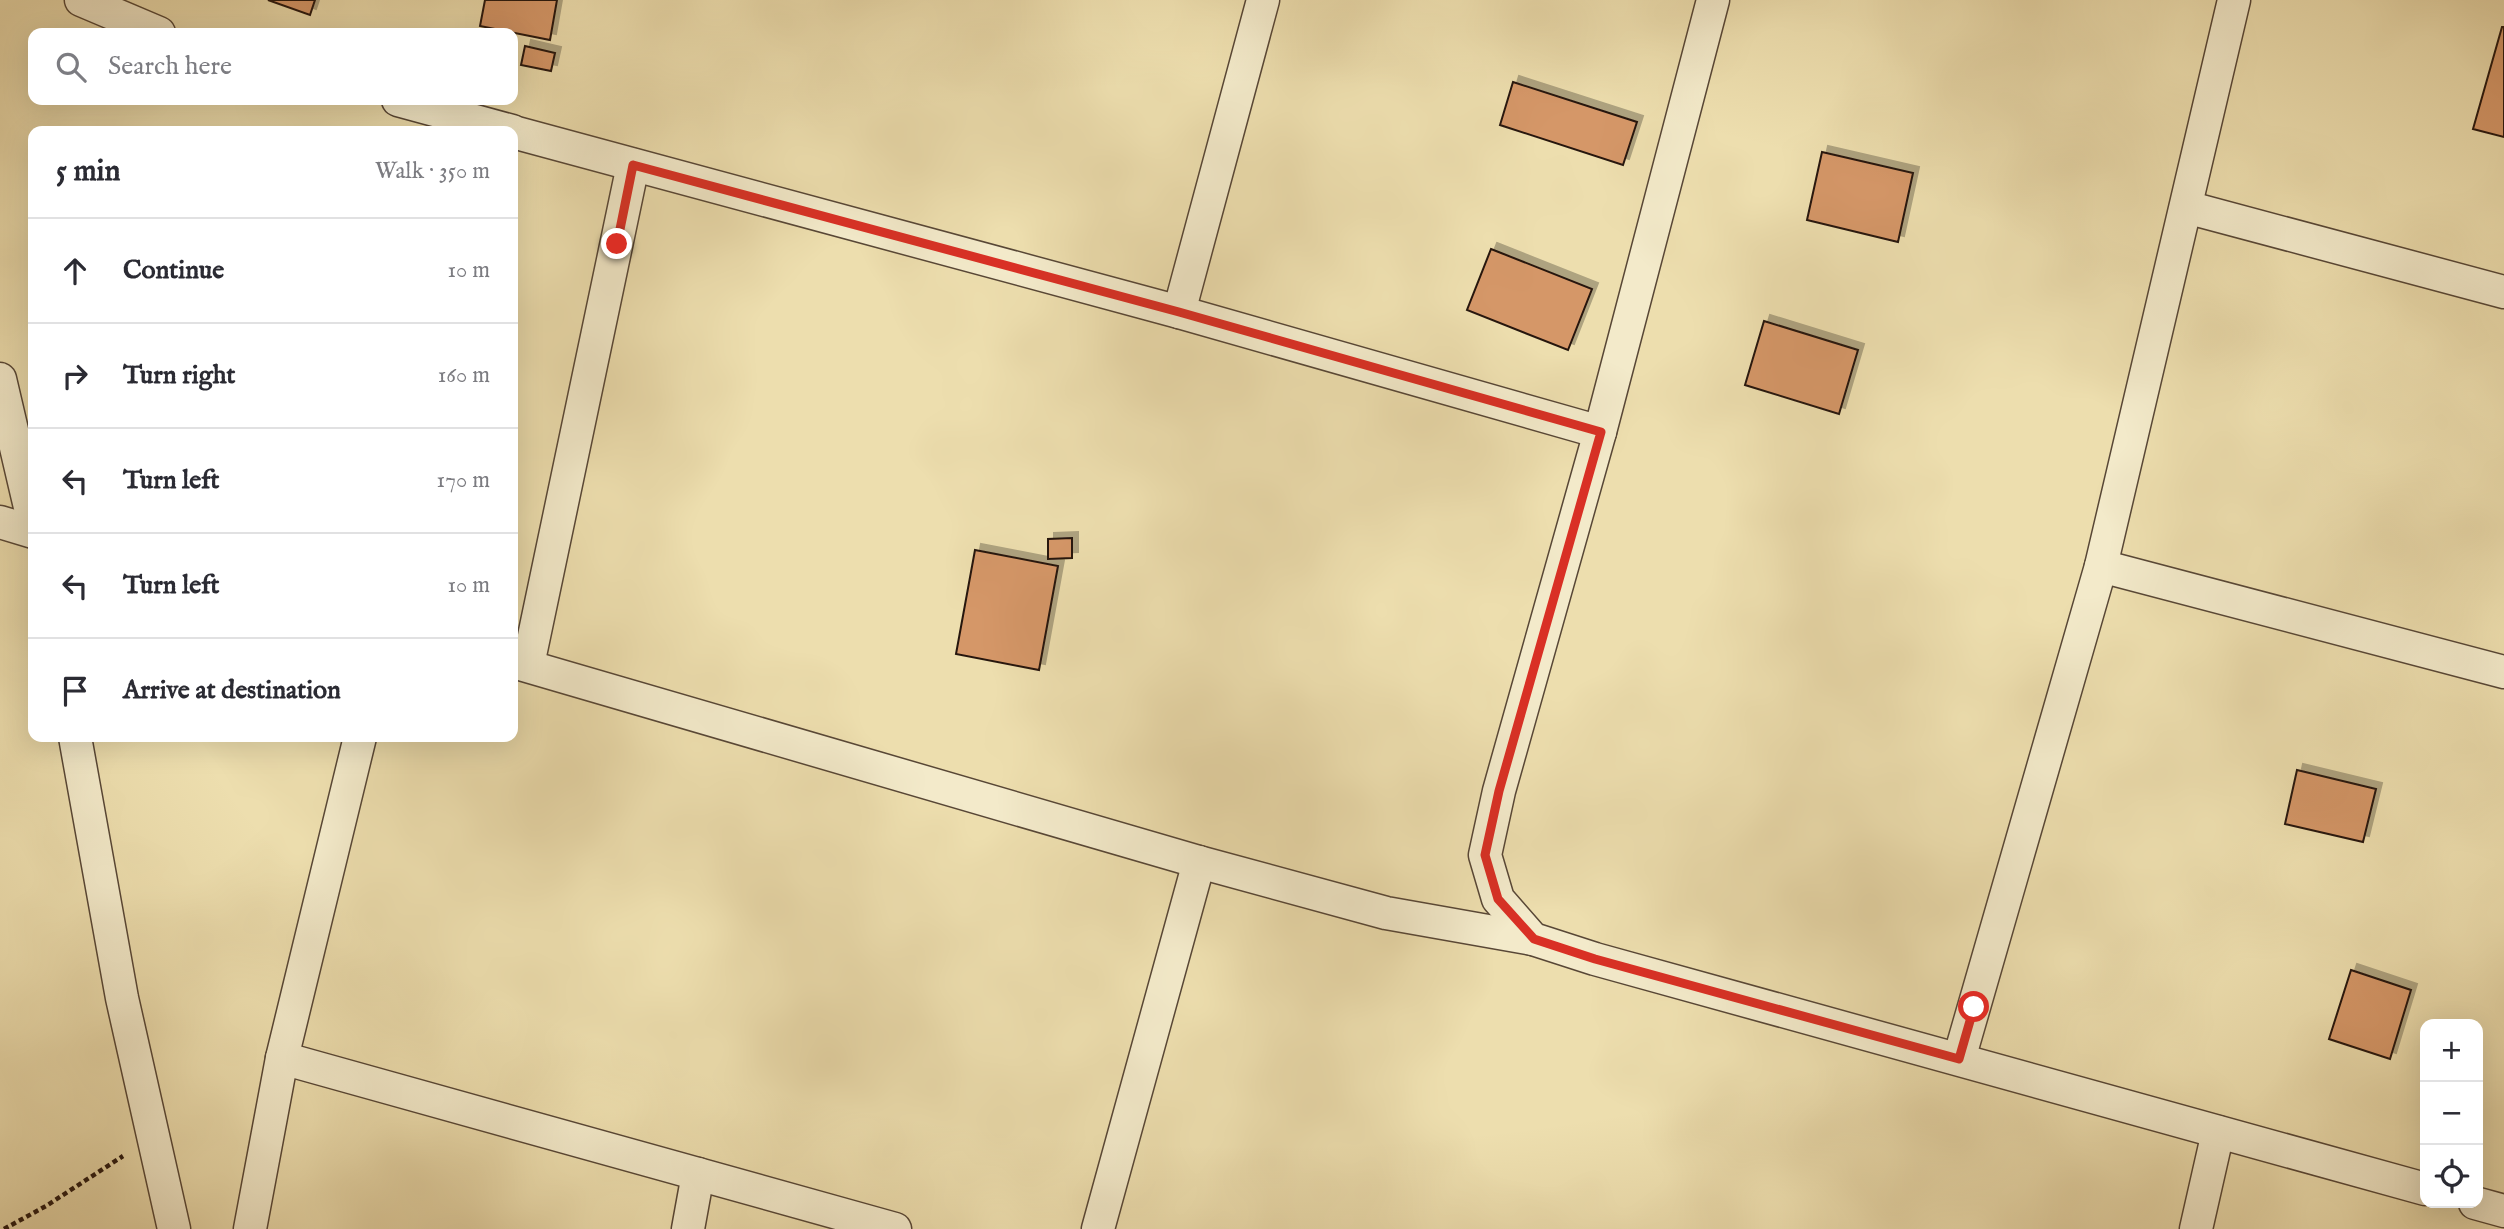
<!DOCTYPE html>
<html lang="en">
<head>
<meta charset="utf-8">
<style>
	:root { --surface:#fff; --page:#f2f2f3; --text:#2b2b33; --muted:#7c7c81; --line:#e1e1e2 }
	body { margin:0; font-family:"IM FELL English",serif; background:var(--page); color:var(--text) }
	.controls { position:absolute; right:21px; bottom:21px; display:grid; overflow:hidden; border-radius:14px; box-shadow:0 7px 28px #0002 }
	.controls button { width:63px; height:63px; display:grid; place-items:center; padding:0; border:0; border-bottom:2px solid var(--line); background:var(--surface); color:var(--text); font:35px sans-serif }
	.stop { position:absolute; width:21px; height:21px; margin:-16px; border:5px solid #d93025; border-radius:50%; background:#fff }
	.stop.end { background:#d93025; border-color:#fff; box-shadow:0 2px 7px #0008 }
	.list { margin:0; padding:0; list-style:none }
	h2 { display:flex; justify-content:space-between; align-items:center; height:91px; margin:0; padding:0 28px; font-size:30px }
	h2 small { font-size:23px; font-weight:400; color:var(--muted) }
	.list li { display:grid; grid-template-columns:46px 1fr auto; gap:21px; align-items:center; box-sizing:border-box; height:105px; padding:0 28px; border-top:2px solid var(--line) }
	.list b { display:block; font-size:26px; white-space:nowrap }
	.list em { font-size:23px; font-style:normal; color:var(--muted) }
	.icon { flex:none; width:38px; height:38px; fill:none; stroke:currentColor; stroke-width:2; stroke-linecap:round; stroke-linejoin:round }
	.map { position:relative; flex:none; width:2504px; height:1229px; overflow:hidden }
	.search { position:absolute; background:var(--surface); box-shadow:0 7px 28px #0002; left:28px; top:28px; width:490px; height:77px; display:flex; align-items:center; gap:18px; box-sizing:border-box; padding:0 24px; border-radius:14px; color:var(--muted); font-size:26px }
	.panel { position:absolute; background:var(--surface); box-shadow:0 7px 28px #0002; left:28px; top:126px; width:490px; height:616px; border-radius:14px }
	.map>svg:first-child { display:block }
	.building { fill:#d59767; stroke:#26150e; stroke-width:2; filter:url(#shadow) }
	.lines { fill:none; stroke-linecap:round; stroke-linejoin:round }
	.street-casing { stroke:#584736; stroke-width:35 }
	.path { stroke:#26150e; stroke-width:4.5; stroke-dasharray:5 3.5; stroke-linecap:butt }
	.street { stroke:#f3eaca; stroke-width:32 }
	.route { stroke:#d93025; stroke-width:9 }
</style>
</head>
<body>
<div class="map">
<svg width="2504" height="1229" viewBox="0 0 2504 1229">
	<defs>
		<filter id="shadow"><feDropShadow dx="6" dy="-6" stdDeviation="0" flood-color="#0004"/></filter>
	</defs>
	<rect width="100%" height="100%" fill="#eddeae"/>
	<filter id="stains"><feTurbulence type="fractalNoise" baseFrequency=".00286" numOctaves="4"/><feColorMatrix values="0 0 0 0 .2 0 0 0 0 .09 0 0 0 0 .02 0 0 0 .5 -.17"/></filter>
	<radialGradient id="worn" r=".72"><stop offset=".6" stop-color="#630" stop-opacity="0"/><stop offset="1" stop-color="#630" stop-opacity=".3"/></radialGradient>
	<g class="building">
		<polygon points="268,0 315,0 310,15"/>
		<polygon points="485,0 557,0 550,40 480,26"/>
		<polygon points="2502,27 2504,27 2504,137 2473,129"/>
		<polygon points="525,46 555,53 551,71 521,65"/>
		<polygon points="1513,82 1637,122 1623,165 1500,125"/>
		<polygon points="1822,152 1913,173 1898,242 1807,220"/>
		<polygon points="1491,249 1592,289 1568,350 1467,310"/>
		<polygon points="1764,321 1858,350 1839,414 1745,385"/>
		<polygon points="1072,538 1072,558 1048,559 1048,539"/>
		<polygon points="975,550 1058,566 1039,670 956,654"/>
		<polygon points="2297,770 2376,789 2363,842 2285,824"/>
		<polygon points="2351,970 2411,990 2390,1059 2329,1039"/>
	</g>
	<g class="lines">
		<defs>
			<g id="street">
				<polyline points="81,0 159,33"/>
				<polyline points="1713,0 1600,432 1499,791 1485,855 1498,899 1533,939 1595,959 2425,1189"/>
				<polyline points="398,100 512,131"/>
				<polyline points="513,132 1179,312 1600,432"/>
				<polyline points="2186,207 2504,292"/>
				<polyline points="1179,312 1263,0"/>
				<polyline points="0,379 33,520"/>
				<polyline points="0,522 33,532"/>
				<polyline points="2101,566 2504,672"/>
				<polyline points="513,662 1199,862 1386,913 1533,939"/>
				<polyline points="528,665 633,165"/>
				<polyline points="75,737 122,998 174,1229"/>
				<polyline points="282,1058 895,1229"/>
				<polyline points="1959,1059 2101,566 2234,0"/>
				<polyline points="2475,1203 2504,1211"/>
				<polyline points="250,1229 282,1058 360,737"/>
				<polyline points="688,1229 698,1174"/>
				<polyline points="1098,1229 1199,862"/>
				<polyline points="2196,1229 2218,1132"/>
			</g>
		</defs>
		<use href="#street" class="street-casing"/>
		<polyline class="path" points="4,1229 46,1206 123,1156"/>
		<use href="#street" class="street"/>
	</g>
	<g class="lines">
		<polyline class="route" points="617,244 633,165 1179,312 1601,432 1499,791 1485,855 1498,899 1534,939 1595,959 1959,1059 1974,1007"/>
	</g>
	<rect width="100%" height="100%" filter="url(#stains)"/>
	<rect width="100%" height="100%" fill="url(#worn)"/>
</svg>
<div class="controls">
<button>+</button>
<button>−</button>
<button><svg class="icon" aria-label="locate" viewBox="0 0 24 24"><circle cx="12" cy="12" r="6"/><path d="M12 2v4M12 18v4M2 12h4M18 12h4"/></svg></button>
</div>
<div class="stop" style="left:1974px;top:1007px"></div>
<div class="stop end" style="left:617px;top:244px"></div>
<div class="search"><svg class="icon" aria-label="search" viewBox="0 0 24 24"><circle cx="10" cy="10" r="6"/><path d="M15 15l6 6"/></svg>Search here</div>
<section class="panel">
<h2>5 min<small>Walk · 350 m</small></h2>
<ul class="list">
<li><svg class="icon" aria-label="ahead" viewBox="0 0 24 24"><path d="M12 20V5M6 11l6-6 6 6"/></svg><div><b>Continue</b></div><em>10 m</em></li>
<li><svg class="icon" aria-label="right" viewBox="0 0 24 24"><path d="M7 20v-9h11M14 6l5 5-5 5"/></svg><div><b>Turn right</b></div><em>160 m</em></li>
<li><svg class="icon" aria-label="left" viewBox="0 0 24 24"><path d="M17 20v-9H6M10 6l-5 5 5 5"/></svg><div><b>Turn left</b></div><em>170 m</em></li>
<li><svg class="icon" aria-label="left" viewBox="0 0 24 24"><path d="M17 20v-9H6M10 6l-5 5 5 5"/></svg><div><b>Turn left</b></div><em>10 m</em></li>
<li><svg class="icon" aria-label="arrive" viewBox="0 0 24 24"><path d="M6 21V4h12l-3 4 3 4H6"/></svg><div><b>Arrive at destination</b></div></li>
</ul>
</section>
</div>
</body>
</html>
